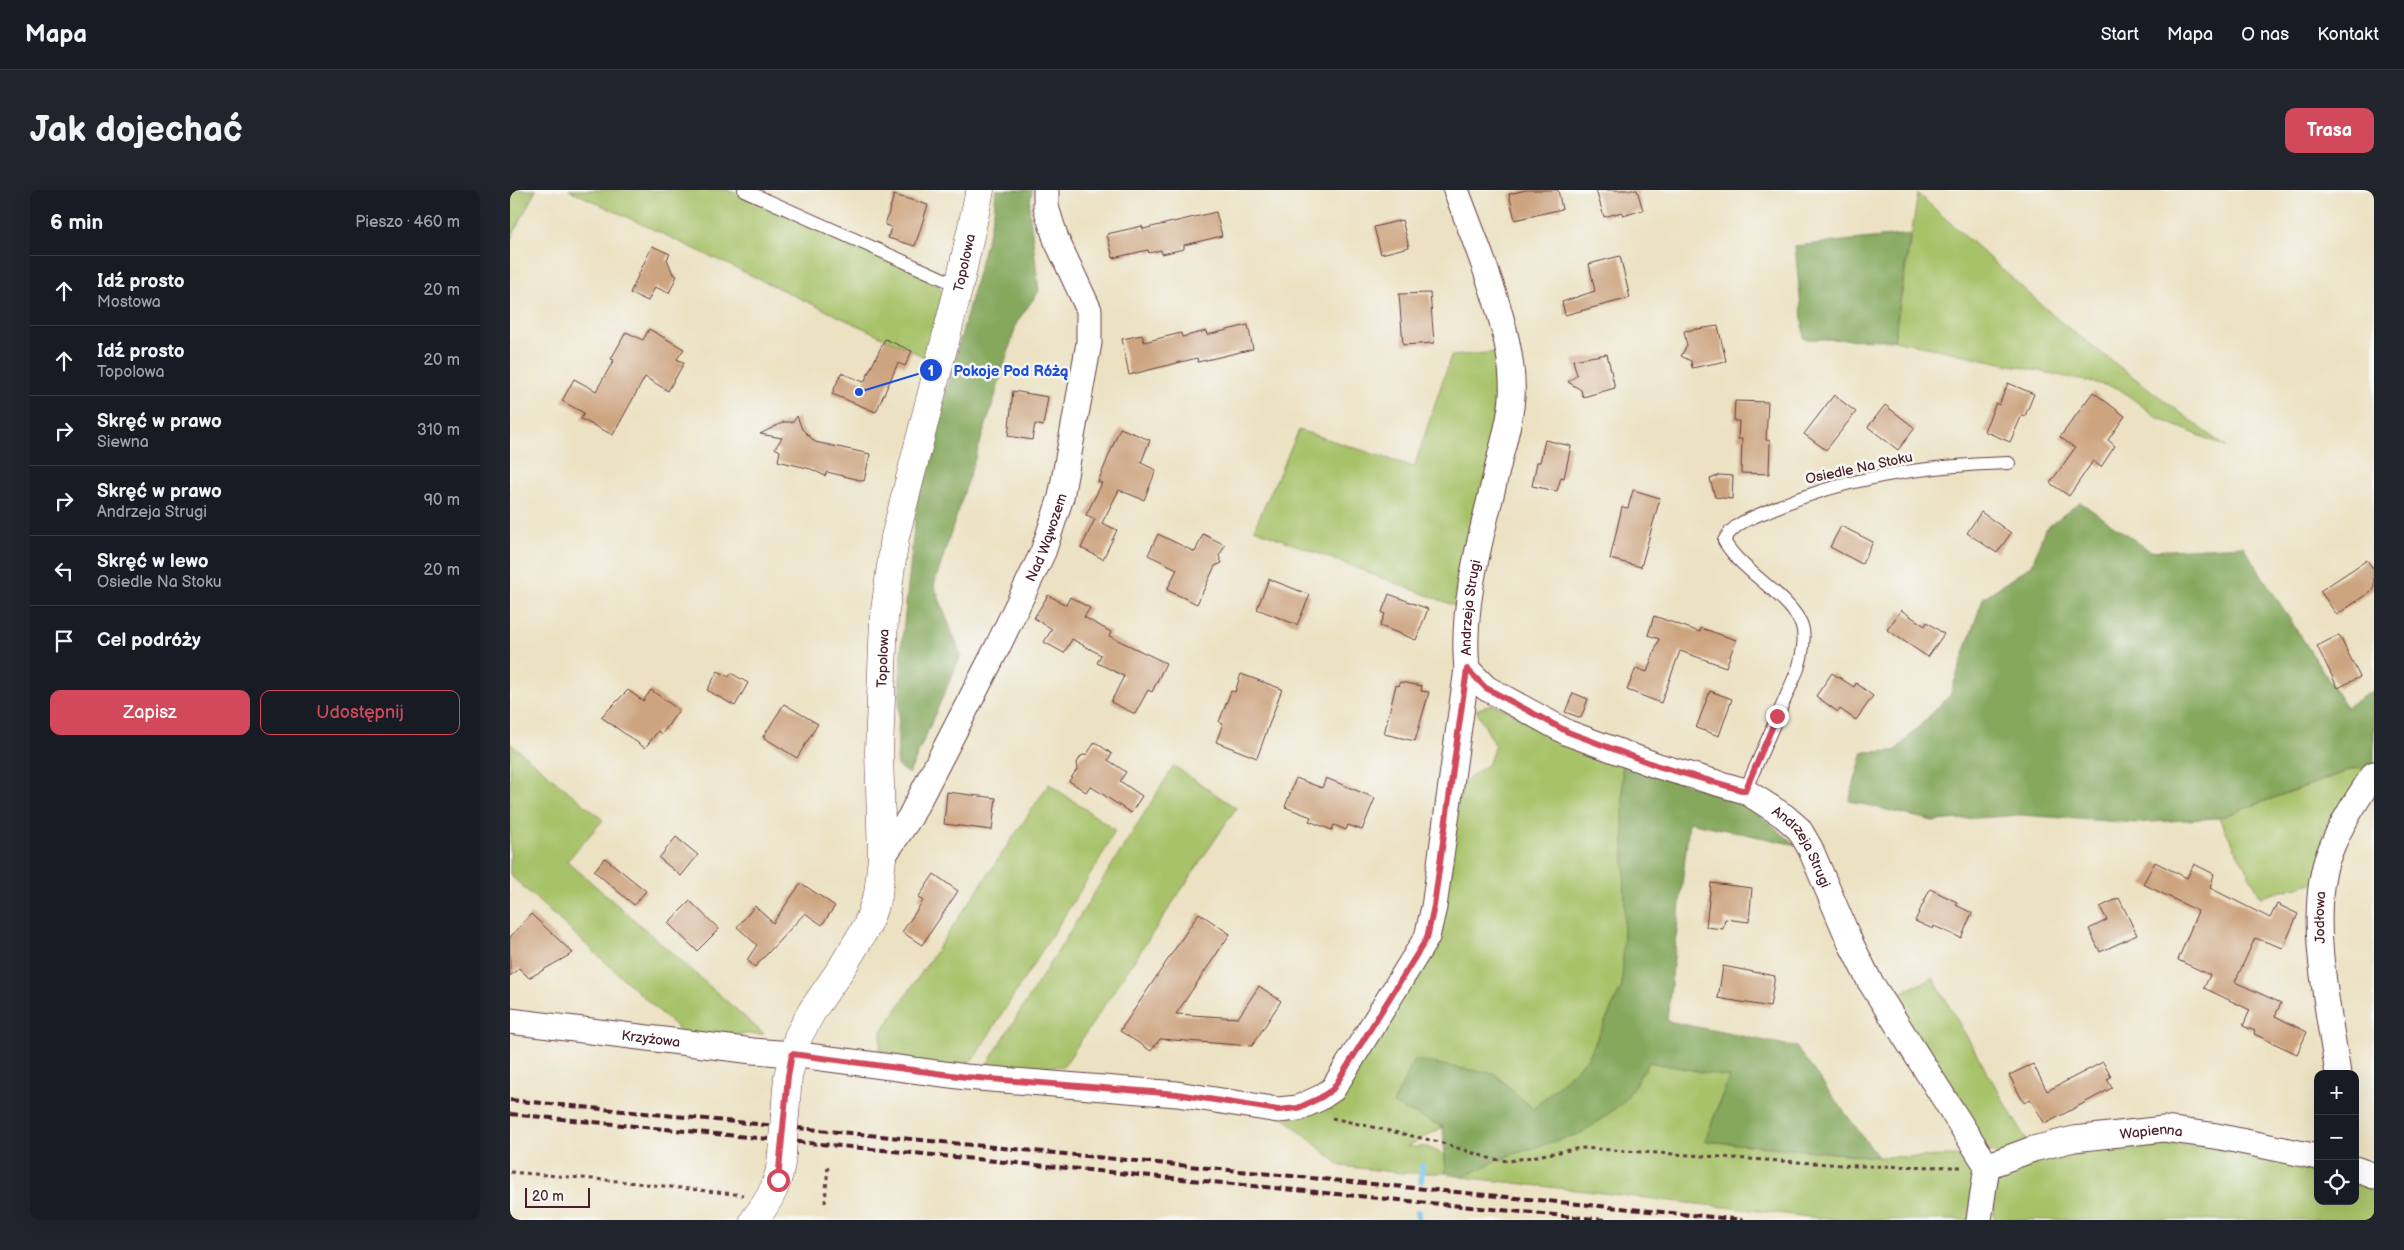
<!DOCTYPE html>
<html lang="pl">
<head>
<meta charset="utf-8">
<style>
	:root { --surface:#171b24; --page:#20242c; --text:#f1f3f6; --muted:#9ea1a6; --line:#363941; --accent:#d1495b }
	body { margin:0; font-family:"Balsamiq Sans",sans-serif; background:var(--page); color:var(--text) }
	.controls { position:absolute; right:15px; bottom:15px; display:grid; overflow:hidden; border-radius:10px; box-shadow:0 5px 20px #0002 }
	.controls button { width:45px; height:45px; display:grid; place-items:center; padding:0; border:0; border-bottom:1px solid var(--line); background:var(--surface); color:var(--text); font:25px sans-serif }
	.scale { position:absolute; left:15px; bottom:12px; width:65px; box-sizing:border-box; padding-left:5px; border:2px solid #4a1f2b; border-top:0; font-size:14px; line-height:18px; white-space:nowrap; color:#4a1f2b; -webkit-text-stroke:4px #f6f6f2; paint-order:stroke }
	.stop { position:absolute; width:15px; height:15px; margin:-11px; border:4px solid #d1495b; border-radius:50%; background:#fff }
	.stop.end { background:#d1495b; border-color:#fff; box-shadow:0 1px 5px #0008 }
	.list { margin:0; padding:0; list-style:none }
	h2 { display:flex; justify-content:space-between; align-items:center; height:65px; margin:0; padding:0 20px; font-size:21px }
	h2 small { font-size:16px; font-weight:400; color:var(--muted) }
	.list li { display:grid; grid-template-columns:32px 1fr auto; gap:15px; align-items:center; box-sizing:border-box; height:70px; padding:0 20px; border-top:1px solid var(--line) }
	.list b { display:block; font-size:19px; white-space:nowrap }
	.list p { margin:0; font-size:16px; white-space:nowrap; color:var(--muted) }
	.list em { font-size:16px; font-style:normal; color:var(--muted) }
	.actions { display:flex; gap:10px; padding:15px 20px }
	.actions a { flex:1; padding:11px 0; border:1px solid var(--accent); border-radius:10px; text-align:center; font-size:18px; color:var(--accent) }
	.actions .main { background:var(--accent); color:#fff }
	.icon { flex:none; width:28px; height:28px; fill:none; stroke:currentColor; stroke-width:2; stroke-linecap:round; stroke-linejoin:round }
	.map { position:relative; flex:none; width:1864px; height:1030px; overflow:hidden; border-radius:10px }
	header { display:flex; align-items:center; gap:30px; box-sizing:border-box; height:70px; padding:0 25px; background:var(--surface); border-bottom:1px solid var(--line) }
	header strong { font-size:24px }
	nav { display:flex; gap:28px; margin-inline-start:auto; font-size:18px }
	.intro { display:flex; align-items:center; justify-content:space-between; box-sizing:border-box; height:120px; padding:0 30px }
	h1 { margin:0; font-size:35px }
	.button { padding:12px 22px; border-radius:10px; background:var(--accent); color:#fff; font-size:18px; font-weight:700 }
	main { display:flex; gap:30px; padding:0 30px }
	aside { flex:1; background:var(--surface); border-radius:10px; box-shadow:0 5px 20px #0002 }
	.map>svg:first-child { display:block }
	.green { fill:#a7c269; stroke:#78704a }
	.forest { fill:#85a85d; stroke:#686444 }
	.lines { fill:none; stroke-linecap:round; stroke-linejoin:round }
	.stream { stroke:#6fbfea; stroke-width:6 }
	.building { fill:#cda480 }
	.lane-casing { stroke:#623c42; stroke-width:14 }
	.street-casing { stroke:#623c42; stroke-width:27 }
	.secondary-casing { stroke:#623c42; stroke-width:29 }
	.path { stroke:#623c42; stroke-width:3; stroke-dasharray:4 4; stroke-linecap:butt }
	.lane { stroke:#fff; stroke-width:12 }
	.street { stroke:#fff; stroke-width:25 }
	.secondary { stroke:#fff; stroke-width:28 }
	.rail { stroke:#4a1f2b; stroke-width:4; stroke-dasharray:8 4; stroke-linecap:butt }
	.secondary-bridge-casing { stroke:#623c42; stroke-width:29; stroke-linecap:butt }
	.secondary-bridge { stroke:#fff; stroke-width:28 }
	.route { stroke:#d1495b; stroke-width:6 }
	.labels { text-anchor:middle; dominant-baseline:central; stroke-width:5; stroke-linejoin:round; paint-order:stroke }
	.street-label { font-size:14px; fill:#4a1f2b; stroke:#f6f6f2 }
	.leader { fill:none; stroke:#1d4ed8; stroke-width:2 }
	.callout-dot { fill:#1d4ed8; stroke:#f6f6f2; stroke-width:2 }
	.mark-label { font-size:15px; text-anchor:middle; font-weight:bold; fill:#fff }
	.callout-label { font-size:15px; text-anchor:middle; font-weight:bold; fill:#1d4ed8; stroke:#f6f6f2; stroke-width:5; stroke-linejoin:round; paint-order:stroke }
</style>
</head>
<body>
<header>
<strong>Mapa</strong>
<nav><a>Start</a><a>Mapa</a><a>O nas</a><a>Kontakt</a></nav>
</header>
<div class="intro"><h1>Jak dojechać</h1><a class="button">Trasa</a></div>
<main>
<aside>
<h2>6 min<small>Pieszo · 460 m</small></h2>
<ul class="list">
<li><svg class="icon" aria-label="ahead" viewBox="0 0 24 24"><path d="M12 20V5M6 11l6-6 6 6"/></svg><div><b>Idź prosto</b><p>Mostowa</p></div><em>20 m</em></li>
<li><svg class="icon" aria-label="ahead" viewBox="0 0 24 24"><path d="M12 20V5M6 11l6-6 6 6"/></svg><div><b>Idź prosto</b><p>Topolowa</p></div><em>20 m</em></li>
<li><svg class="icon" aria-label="right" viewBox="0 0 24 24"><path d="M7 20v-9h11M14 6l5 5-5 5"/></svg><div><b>Skręć w prawo</b><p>Siewna</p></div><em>310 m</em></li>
<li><svg class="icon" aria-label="right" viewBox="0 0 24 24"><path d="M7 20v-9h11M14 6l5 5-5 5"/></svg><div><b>Skręć w prawo</b><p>Andrzeja Strugi</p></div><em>90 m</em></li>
<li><svg class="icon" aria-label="left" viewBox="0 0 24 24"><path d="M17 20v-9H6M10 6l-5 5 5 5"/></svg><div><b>Skręć w lewo</b><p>Osiedle Na Stoku</p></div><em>20 m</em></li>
<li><svg class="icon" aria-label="arrive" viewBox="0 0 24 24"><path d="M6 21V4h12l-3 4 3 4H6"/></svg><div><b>Cel podróży</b></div></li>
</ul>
<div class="actions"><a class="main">Zapisz</a><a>Udostępnij</a></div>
</aside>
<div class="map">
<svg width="1864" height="1030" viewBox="0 0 1864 1030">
	<rect width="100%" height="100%" fill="#f6f6f2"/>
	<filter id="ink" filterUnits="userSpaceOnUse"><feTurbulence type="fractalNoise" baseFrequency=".02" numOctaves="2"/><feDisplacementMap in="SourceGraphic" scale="10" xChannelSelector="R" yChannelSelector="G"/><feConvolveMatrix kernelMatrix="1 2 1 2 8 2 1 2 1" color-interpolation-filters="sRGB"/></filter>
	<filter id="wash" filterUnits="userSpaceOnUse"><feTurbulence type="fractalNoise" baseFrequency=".0096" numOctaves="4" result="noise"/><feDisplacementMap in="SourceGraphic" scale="20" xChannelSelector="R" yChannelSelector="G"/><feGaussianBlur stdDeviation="1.12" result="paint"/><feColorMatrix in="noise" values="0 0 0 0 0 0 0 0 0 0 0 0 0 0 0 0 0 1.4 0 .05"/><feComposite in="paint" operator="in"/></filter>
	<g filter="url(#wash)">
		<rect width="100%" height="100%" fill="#ece2c3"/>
		<g class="green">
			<polygon points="0,0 26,0 1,48 0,48"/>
			<polygon points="59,0 218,0 402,79 426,93 433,102 415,167"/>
			<polygon points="1408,4 1553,134 1716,257 1648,228 1608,198 1384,150"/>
			<polygon points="989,162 992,215 948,417 744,339 789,240 904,277 941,166"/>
			<polygon points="983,514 1112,572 1115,706 1112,796 1078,868 1023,919 985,884 933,937 896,957 917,957 935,965 936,983 892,983 831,976 775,929 798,925 911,774 953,593 979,573 985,555 966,520"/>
			<polygon points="0,553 93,630 57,671 254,844 174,844 0,685"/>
			<polygon points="664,576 726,618 554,876 474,879"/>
			<polygon points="1849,577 1858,585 1805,692 1751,707 1709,628"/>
			<polygon points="539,594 605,640 589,671 464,868 450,878 369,866 372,841"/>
			<polygon points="1423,788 1518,953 1488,965 1475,959 1381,807"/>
			<polygon points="1139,872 1219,887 1195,951 1368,967 1461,966 1464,984 1459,1030 1327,1030 952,987 1113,913"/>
			<polygon points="1662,949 1757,967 1808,982 1808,1011 1845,1011 1845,993 1864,998 1864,1030 1485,1030 1482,1009 1492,985 1519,970 1560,959"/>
		</g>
		<g class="forest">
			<polygon points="486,0 522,0 519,18 529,101 507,132 484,210 424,395 451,465 399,584 387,576 391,461 407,312 484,22"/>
			<polygon points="1400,44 1384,150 1294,149 1285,56"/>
			<polygon points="1570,312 1640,361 1733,356 1836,517 1864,500 1864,575 1858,585 1848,577 1709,628 1625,633 1511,625 1423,631 1339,611 1353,562 1385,561 1440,505 1473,408 1522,375 1535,339"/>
			<polygon points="1112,572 1237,615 1286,655 1179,632 1157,831 1286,857 1368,967 1195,951 1219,887 1139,872 1113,913 1072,943 1000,965 952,987 936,983 933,937 883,914 904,870 985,884 1023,919 1078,868 1112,796 1115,706"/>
		</g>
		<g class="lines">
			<g class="stream">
				<polyline points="911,991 912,976"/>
				<polyline points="908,1030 908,1022"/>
			</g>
		</g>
		<g id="blocks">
			<g class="building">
				<polygon points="1016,0 1048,0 1052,19 1005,30 999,4"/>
				<polygon points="1086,0 1127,0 1133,20 1113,26 1112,22 1094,27"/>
				<polygon points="384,5 418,15 405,56 378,48 381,37 375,35"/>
				<polygon points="706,22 712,46 674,55 674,59 652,64 651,60 639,63 638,60 603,68 597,44 632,36 633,39"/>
				<polygon points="892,30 899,57 871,64 864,37"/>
				<polygon points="142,56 160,64 157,69 163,84 167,86 159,103 145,97 138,111 120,103"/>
				<polygon points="1110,66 1120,108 1055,125 1052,112 1085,101 1079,74"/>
				<polygon points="920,103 924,153 893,155 889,104"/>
				<polygon points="738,135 743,159 688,172 687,168 619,185 612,149 632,145 634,152 671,143 672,147 696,141 697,145"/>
				<polygon points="1208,136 1216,171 1182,178 1181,171 1171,166 1177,156 1174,141"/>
				<polygon points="139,139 174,159 167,169 174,173 158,201 135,187 103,245 71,229 74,223 52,211 64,189 86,201 104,170 101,169 116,142 133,150"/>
				<polygon points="375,149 402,161 395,176 388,173 366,222 322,204 331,183 354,192"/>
				<polygon points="1097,164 1105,198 1073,207 1071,200 1058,192 1067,185 1063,170"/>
				<polygon points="1498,193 1524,204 1515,226 1512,225 1500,252 1474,241 1486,213 1489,215"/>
				<polygon points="503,201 538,207 533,236 525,234 522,250 498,246"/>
				<polygon points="1583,202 1615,226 1598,250 1605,256 1591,277 1583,271 1559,306 1540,293 1565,258 1550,247"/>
				<polygon points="1324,205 1346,222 1316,260 1294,244"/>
				<polygon points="1225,211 1258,212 1256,250 1260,251 1259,284 1231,283 1232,249 1228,249 1229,231 1224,231"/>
				<polygon points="1375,215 1405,238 1388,260 1358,237"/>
				<polygon points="287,226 292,239 305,252 360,264 354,291 317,282 315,286 301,279 268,271 270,261 265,258 272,248 250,244 274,232 283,232"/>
				<polygon points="610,238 640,250 631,273 646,280 634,310 609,300 592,333 607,340 593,369 571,358 585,329 576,325 592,293 588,292"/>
				<polygon points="1035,250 1061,256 1054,288 1051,287 1047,301 1022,296 1027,272 1030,272"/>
				<polygon points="1209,285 1223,286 1222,309 1205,307 1200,289"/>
				<polygon points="1123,300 1150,308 1131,377 1100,369 1112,317 1118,318"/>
				<polygon points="1471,322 1501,343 1487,363 1457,343"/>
				<polygon points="1331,336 1363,352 1352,374 1320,357"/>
				<polygon points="648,344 685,362 693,344 715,355 709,366 712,373 705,376 687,414 657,400 667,379 638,365"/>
				<polygon points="1857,370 1864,380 1864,399 1827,425 1810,401"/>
				<polygon points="759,389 800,405 787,435 747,419"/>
				<polygon points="879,404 918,419 906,450 870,436 875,424 872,422"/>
				<polygon points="538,405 556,415 560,407 580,418 574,427 601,442 599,446 656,473 642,502 638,500 625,524 601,512 614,486 587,473 591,465 562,449 554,463 534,452 542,439 524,428"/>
				<polygon points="1391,420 1415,436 1417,432 1434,444 1418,467 1377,440"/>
				<polygon points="1144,426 1190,442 1191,438 1226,450 1216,477 1170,461 1151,513 1117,500 1126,478 1137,482 1149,449 1138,445"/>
				<polygon points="1829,445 1850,487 1828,498 1807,456"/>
				<polygon points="208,481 219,487 221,483 238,493 225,516 197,500"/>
				<polygon points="1322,483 1344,497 1346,493 1363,506 1346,530 1330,519 1328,522 1306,506"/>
				<polygon points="731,484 772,499 747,568 706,552 713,534 709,532 721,501 725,502"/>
				<polygon points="890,492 912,496 911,501 919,502 905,551 874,544 886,495 889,496"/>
				<polygon points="118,500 133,511 141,500 169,520 152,544 148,541 135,558 91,527"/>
				<polygon points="1200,501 1222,509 1209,546 1186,538"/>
				<polygon points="1063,503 1078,509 1071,528 1055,522"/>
				<polygon points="274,514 308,534 287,568 253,547"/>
				<polygon points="585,552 602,564 598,570 616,582 610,591 632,606 621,623 580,596 576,602 559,591 568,578 567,573 571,566 577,564"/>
				<polygon points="786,588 812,598 816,588 865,608 852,640 838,635 836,640 824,635 822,640 799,631 801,627 775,617"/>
				<polygon points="437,602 486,608 482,640 434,634"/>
				<polygon points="166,647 188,665 171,686 149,668"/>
				<polygon points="95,668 136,701 124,715 84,681"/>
				<polygon points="1645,672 1677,688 1684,674 1704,684 1700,698 1760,728 1767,714 1788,724 1773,758 1745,748 1725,792 1771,813 1765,826 1797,842 1787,864 1744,844 1745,841 1733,836 1740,820 1694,798 1700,785 1668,770 1688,721 1633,694"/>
				<polygon points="424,684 448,701 412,755 392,742 413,711 408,708"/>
				<polygon points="291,693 325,716 312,735 295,723 245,777 237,770 247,755 227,737 245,716 263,733"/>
				<polygon points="1201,693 1242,698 1239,732 1215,729 1213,739 1196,737"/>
				<polygon points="1420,699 1447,712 1446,715 1462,723 1451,748 1424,736 1423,739 1405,731"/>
				<polygon points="1609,708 1627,745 1590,762 1579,739 1597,730 1590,717"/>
				<polygon points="180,711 209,739 187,761 158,733"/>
				<polygon points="689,723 720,744 666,824 728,828 749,796 771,811 742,856 650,849 641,861 610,841"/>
				<polygon points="21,724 63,763 19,788 9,778 0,786 0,747"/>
				<polygon points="1213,776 1265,786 1260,817 1208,808"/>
				<polygon points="1593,872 1601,887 1597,889 1602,898 1535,934 1520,909 1514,913 1499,885 1523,874 1537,901"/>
			</g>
		</g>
	</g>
	<g filter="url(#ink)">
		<use href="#blocks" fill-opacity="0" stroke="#623c42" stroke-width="1"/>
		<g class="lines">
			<defs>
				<g id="lane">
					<polyline points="234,0 449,96"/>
					<path d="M 1235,601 L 1288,479 C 1292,466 1297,447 1291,433 C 1275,402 1233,383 1214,351 C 1223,333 1242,328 1260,320 C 1335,287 1418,275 1499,273"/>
				</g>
				<g id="street">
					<path id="s1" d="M 957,479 L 976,498 L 1058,543 L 1148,576 L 1235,601 L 1274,626 L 1289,639 L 1300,658 L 1340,752 L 1359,790 L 1477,976"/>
					<path id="s2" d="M 372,668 L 400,627 L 487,458 L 533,362 L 551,307 L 579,153 L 579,120 L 546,49 L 536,17 L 536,0"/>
					<path id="s3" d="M 0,831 L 243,861 L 282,864 L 456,887 L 667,904 L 768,920 L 788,918 L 810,908 L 823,899 L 917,747 L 924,717 L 957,479 C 950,409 975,335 990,267 C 995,247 1001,227 1002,207 C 1006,147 967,57 946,0"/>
					<path id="s4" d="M 1828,884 C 1819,821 1796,723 1819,664 C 1830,635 1847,609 1864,584"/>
					<path id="s5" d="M 1477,976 L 1523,959 L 1564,949 L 1654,939 L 1706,946 L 1808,967"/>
					<polyline points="1845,979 1864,986"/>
					<polyline points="1469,1030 1477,976"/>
				</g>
				<g id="secondary">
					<path id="s6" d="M 275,924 L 278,886 L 288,847 L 302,821 L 331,779 L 357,736 L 368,704 L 372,668 L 369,561 L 374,428 L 385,347 L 449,96 L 470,0"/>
					<path d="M 244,1030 C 261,1009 270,991 272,964"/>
				</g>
			</defs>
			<use href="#lane" class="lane-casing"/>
			<use href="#street" class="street-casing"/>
			<use href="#secondary" class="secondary-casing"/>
			<g class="path">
				<polyline points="822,928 929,952 982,969 999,971 1071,958 1348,976 1451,977"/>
				<polyline points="0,982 108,991 233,1005"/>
				<polyline points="315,1013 318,975"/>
			</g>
			<use href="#lane" class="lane"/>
			<use href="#street" class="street"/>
			<use href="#secondary" class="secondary"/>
			<g class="rail">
				<polyline points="0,910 1233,1030"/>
				<polyline points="0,924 1095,1030"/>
			</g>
			<defs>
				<polyline id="secondary-bridge" points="272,964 275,924"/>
			</defs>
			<use href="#secondary-bridge" class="secondary-bridge-casing"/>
			<use href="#secondary-bridge" class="secondary-bridge"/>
		</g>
	</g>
	<g class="lines" filter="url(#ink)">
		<polyline class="route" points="268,990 278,886 282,864 456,887 667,904 768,920 788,918 810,908 823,899 917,748 924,716 957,479 976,498 1058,542 1148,576 1235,601 1267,526"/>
	</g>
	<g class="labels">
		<g class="street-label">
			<text stroke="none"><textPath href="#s6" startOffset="884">Topolowa</textPath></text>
			<text transform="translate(1349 278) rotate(-12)">Osiedle Na Stoku</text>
			<text stroke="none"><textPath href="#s2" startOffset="361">Nad Wąwozem</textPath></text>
			<text stroke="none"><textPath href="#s3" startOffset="1345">Andrzeja Strugi</textPath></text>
			<text stroke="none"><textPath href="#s6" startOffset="479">Topolowa</textPath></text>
			<text stroke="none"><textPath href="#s1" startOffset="389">Andrzeja Strugi</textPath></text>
			<text stroke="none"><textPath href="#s4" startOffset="158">Jodłowa</textPath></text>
			<text stroke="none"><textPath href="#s3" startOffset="142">Krzyżowa</textPath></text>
			<text stroke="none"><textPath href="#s5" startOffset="169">Wapienna</textPath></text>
		</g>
	</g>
	<path class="leader" d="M349 202L421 180"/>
	<g class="callout-dot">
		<circle cx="349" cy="202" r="5"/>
		<circle cx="421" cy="180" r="12"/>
	</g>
	<g class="mark-label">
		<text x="421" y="186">1</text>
	</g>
	<g class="callout-label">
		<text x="501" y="186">Pokoje Pod Różą</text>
	</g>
</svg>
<div class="controls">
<button>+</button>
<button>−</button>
<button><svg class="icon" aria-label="locate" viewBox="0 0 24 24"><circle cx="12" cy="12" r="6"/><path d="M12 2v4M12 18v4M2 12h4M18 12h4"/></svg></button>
</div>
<div class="scale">20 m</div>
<div class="stop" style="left:268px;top:990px"></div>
<div class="stop end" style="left:1267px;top:526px"></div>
</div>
</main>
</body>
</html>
